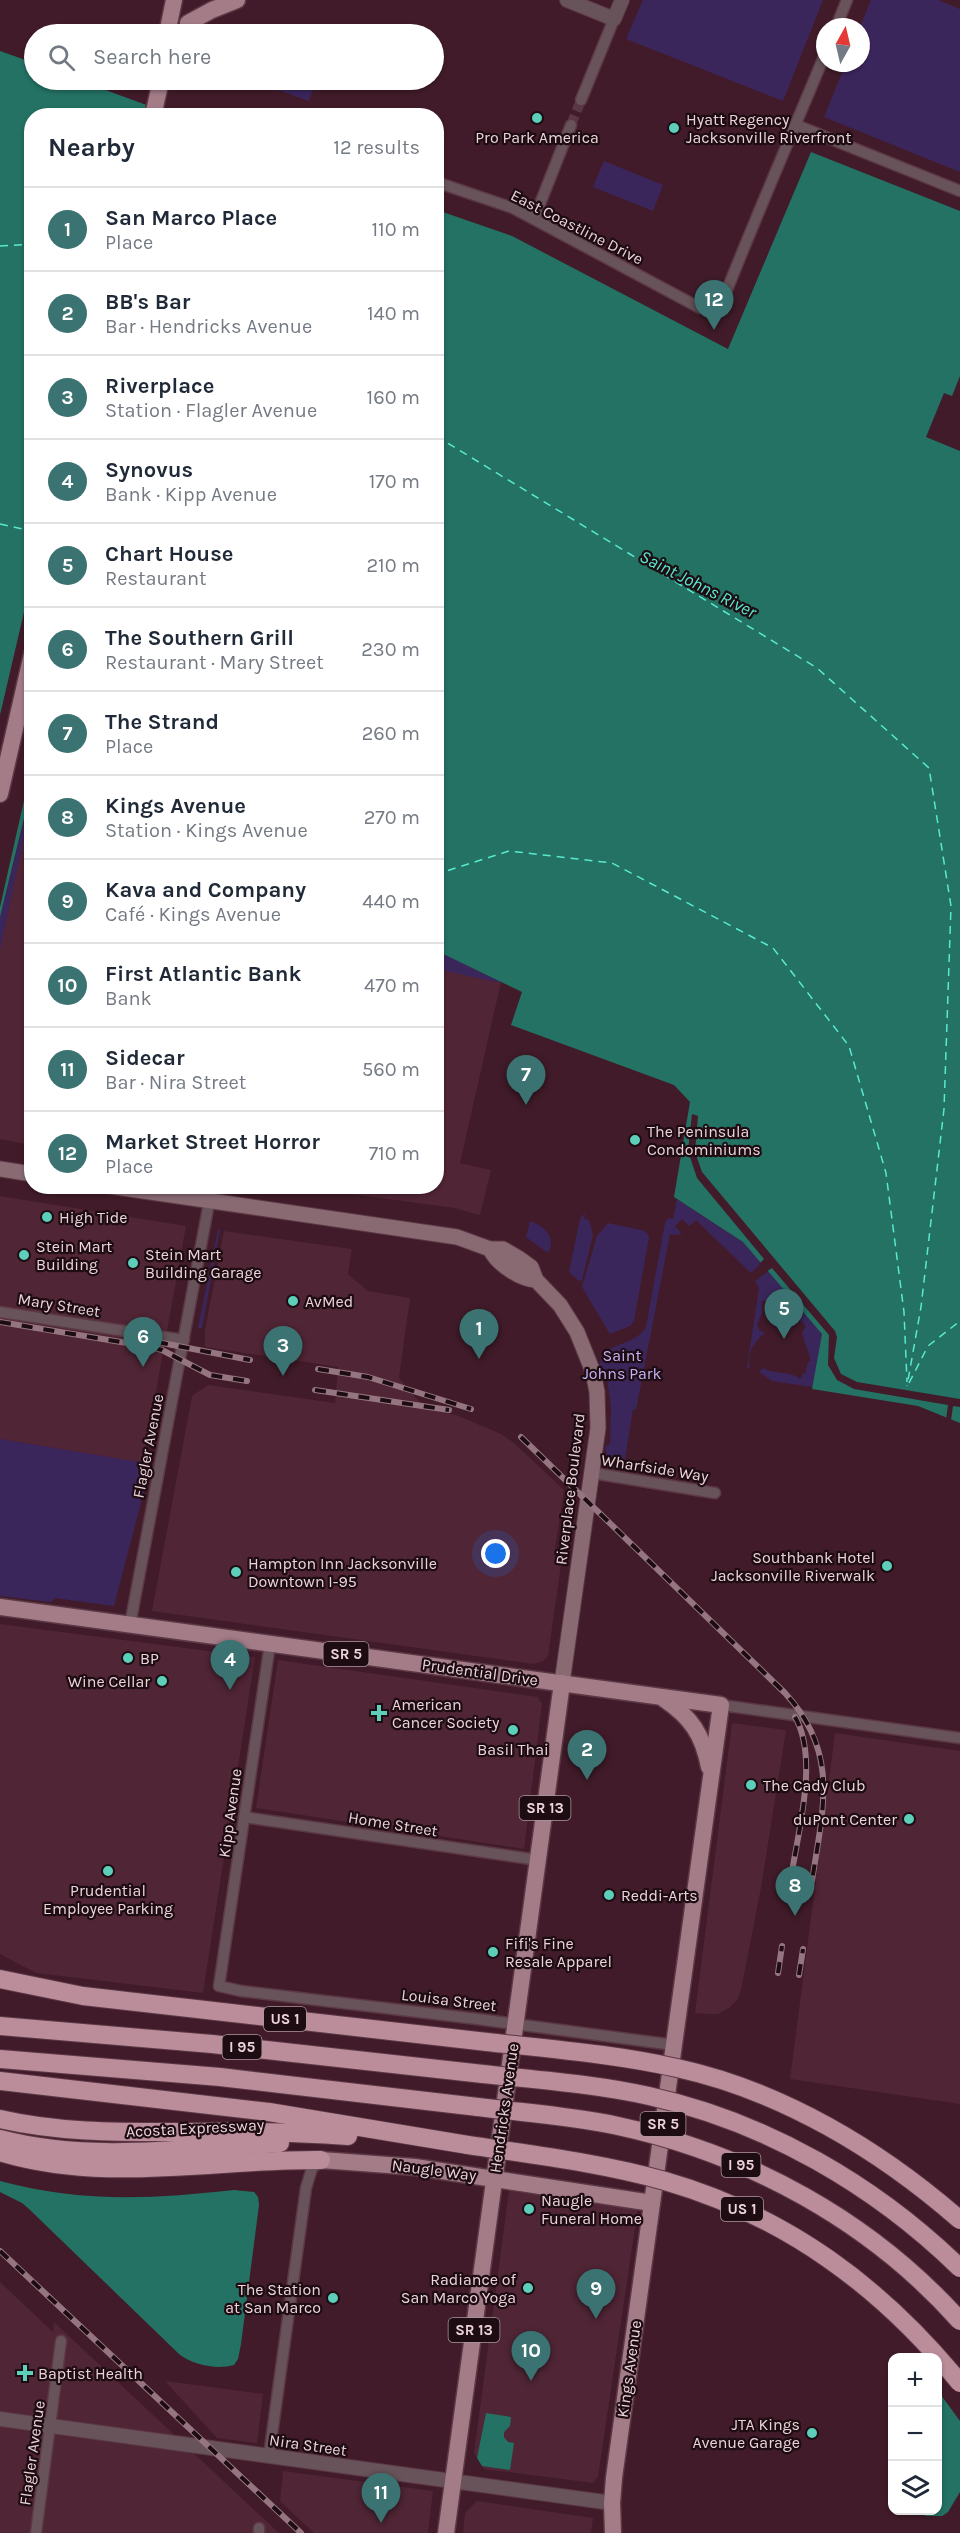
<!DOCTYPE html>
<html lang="en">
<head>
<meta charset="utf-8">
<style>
	:root { --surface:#fff; --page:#f2f2f3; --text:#1f2937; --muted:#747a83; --line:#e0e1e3; --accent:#3b7372 }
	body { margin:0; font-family:Karla,sans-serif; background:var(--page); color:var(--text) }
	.controls { position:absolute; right:18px; bottom:18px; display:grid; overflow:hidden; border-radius:12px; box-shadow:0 2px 4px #0004 }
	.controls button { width:54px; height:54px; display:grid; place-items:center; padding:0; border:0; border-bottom:2px solid var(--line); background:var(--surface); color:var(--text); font:30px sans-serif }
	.compass { position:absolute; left:816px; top:18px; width:54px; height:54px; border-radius:50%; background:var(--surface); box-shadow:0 2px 4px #0004; rotate:8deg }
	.you { position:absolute; left:496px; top:1554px; width:21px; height:21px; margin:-15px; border:4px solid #fff; border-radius:50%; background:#1a73e8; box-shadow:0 0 0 9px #1a73e833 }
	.badge { display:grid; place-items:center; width:39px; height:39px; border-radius:50%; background:var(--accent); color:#fff; font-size:20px; font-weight:700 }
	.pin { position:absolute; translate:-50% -50px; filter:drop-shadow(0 2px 3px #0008) }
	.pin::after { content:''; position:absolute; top:32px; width:21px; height:18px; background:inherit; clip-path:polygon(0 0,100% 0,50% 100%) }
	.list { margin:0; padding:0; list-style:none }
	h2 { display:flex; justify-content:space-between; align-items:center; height:78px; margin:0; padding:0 24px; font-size:26px }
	h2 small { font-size:20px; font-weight:400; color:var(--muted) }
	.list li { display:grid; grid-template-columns:39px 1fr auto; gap:18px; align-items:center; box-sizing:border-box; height:84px; padding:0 24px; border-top:2px solid var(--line) }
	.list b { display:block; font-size:22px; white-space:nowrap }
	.list p { margin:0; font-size:20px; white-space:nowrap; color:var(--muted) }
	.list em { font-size:20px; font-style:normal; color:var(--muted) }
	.icon { flex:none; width:33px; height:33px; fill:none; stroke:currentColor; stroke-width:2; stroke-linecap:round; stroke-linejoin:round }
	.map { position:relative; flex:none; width:960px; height:2533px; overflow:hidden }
	.search { position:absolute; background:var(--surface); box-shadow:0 2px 4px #0004; left:24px; top:24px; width:420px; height:66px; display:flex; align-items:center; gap:15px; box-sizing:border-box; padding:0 21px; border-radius:33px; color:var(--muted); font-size:22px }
	.panel { position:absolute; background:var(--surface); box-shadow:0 2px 4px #0004; left:24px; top:108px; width:420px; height:1086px; border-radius:24px }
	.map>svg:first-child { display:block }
	.built { fill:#502535 }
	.green { fill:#3b265c }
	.water { fill:#237264 }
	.pier { fill:#411b29 }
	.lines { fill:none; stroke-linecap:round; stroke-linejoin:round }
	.ferry { stroke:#59e9cf; stroke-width:1.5; stroke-dasharray:8 6; stroke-linecap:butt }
	.minor-tunnel { stroke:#5b3744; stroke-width:10; stroke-dasharray:10 5; stroke-linecap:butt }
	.minor-casing { stroke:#5c3845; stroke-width:13 }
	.tertiary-casing { stroke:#5c3845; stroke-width:16 }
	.secondary-casing { stroke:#5c3845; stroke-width:17 }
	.primary-casing { stroke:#5c3845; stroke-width:19 }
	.motorway-casing { stroke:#5c3845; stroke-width:20 }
	.minor { stroke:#675359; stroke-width:10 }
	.tertiary { stroke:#675359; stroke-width:14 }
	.secondary { stroke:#896a73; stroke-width:15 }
	.primary { stroke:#a37c88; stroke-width:16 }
	.motorway { stroke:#bb8c9a; stroke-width:18 }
	.rail-casing { stroke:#957680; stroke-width:6 }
	.rail { stroke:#1d0c12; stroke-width:4; stroke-dasharray:11; stroke-linecap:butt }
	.motorway-bridge-casing { stroke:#5c3845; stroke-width:20; stroke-linecap:butt }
	.motorway-bridge { stroke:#bb8c9a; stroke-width:18 }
	.poi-dot { fill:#5dceb9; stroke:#1d0c12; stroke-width:2 }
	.labels { text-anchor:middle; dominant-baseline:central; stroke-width:4.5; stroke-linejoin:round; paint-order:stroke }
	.shield { fill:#1d0c12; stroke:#ae979e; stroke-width:1.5 }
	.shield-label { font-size:15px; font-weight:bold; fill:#ecd3da }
	.poi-label { font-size:16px; fill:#ecd3da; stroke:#1d0c12; text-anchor:start }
	.street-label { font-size:16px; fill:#ecd3da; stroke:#1d0c12 }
	.park-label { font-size:16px; fill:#c7b1f5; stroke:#1d0c12 }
	.water-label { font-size:18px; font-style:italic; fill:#59e9cf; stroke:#1d0c12 }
</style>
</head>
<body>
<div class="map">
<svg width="960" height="2533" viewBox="0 0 960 2533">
	<rect width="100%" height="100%" fill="#411b29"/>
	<g class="built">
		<polygon points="32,798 31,1145 0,1139 0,917"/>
		<polygon points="437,951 501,982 460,1163 491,1170 480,1215 454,1208 300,1187 436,1186"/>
		<polygon points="0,1196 186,1226 143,1463 0,1439"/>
		<polygon points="224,1231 352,1249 348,1274 368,1291 410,1298 399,1378 426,1409 456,1415 501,1434 514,1443 564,1490 554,1556 562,1558 548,1656 543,1661 534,1664 152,1611 192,1396 208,1385 335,1403 338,1367 205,1347 205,1330"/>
		<polygon points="0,1624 255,1657 203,1993 36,1973 0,1954"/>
		<polygon points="278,1660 538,1697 542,1704 524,1849 256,1808"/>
		<polygon points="732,1723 786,1730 761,1888 741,1990 737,2000 729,2008 718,2014 707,2014 695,2013"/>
		<polygon points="835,1733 960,1751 960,2104 790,2079"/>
		<polygon points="509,2191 638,2207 598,2477 593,2483 484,2469 474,2453"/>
		<polygon points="0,2282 53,2332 54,2322 279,2533 0,2533 0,2413 42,2419 43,2414 33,2416 0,2411"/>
		<polygon points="165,2381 263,2394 257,2443 217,2438"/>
		<polygon points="283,2471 433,2491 428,2533 314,2533 280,2501"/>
		<polygon points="477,2501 593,2518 591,2533 463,2533 465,2513"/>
	</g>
	<g class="green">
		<polygon points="643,0 823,0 783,101 626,39"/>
		<polygon points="871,0 938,0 960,9 960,172 824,117 846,63 861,63 860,27"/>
		<polygon points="250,80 316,80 309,101"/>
		<polygon points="604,161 663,185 653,211 593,187"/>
		<polygon points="30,797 31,798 31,827 25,832 0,950 0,917"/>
		<polygon points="437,951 501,982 501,983 437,969"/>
		<path d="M 677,1199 L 743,1242 L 762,1263 L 751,1273 L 696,1220 L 689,1226 L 682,1219 L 675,1226 L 681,1233 L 680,1235 L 670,1234 L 636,1410 L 633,1409 L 624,1465 L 608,1460 L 605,1447 L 610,1444 L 611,1407 L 606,1371 L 600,1367 C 599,1341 635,1348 646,1327 L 665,1223 L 668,1218 L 673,1219 Z"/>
		<polygon points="585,1213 584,1219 589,1220 593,1235 582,1280 579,1281 569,1272 580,1219"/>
		<path d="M 530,1221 C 544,1226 557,1237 548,1253 L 526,1237 Z"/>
		<polygon points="608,1223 645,1231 649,1237 634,1321 630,1326 610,1334 582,1287 597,1236"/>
		<polygon points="218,1230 220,1230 202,1328 198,1328"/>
		<path d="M 769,1271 L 822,1334 L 813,1387 L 772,1381 L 759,1372 L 763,1368 C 776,1375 788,1370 801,1379 L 803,1373 L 805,1374 L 808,1362 L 811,1361 L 802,1333 L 806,1326 L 784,1306 L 769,1300 L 762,1301 L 762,1313 L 757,1324 L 759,1330 L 765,1333 C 755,1341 746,1353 750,1368 L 747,1368 L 759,1288 L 755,1281 Z"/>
		<polygon points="0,1439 151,1464 114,1606 55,1598 51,1602 0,1596"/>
	</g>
	<g class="water">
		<polygon points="0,51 34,63 34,80 78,80 174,115 32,116 32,798 29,798 0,917"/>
		<polygon points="811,152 960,211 960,376 952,396 944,393 926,437 960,451 960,1423 918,1406 812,1389 822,1334 743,1242 674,1197 690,1102 674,1085 511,1025 522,992 437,951 437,210 512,236 728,349"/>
		<path d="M 0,2181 C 81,2203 152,2199 234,2190 L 254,2192 L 258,2197 L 259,2205 L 241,2344 L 238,2359 L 234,2365 C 217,2370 193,2365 179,2354 L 29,2209 L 22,2203 L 0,2192 Z"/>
		<polygon points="938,2361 960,2385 960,2492 948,2512 942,2516 926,2516 912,2511 938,2510"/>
		<polygon points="486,2413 511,2417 510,2426 504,2432 504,2437 508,2442 514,2443 510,2470 482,2466 477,2458"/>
	</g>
	<g class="pier">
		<polygon points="31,582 32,732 25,796 0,907 0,715"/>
		<polygon points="692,1114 698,1116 695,1152 702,1172 835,1331 837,1337 834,1358 841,1374 857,1382 960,1399 960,1407 953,1406 951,1420 946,1420 948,1405 854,1389 837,1380 828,1365 829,1335 772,1268 766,1272 759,1264 764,1259 697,1178 688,1151"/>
		<polygon points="938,2358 960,2381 960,2421 938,2391"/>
	</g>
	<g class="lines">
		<g class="ferry">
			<polyline points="0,246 32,244"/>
			<polyline points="436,436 817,668 929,768 951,906 944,1109 921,1307 907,1386"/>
			<polyline points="0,524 32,531"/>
			<polyline points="436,877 440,873 509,851 612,863 773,948 849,1046 886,1173 904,1312 907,1382"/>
			<polyline points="909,1383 928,1346 960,1321"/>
		</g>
		<polyline class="minor-tunnel" points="571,125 581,100"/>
		<defs>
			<g id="minor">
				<polyline points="836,27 847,0"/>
				<polyline points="581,100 614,19"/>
				<polyline points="796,125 960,191"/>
				<path d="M 436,182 L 513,208 L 700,308 L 714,303 L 725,295 C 757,214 792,134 825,54"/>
				<polyline points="534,219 571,125"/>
				<polyline points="0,1312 184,1340"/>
				<polyline points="592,1473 715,1493"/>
				<polyline points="130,1625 209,1203"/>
				<polyline points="270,1644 219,1986 241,1991 477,2019 674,2045"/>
				<polyline points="721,1705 960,1738"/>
				<polyline points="244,1817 538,1860"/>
				<polyline points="269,2456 306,2188 312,2168 321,2161"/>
				<polyline points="36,2533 61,2341"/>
				<polyline points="259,2533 259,2528"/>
			</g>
			<g id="tertiary">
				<polyline points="567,0 614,19 622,0"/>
				<polyline points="0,2419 612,2503"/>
			</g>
			<g id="secondary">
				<polyline points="0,1169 32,1174"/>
				<polyline points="109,1186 457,1237 490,1249 503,1249 520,1259 531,1267 536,1280 560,1305 577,1332 593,1372 597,1392 598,1428 562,1683"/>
				<path d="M 490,1249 C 497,1264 520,1279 536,1280"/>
			</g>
			<g id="primary">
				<polyline points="188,23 212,10 237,0"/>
				<polyline points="167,34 174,0"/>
				<polyline points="153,116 161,80"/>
				<polyline points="0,794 32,654"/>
				<polyline points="0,1607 721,1705 614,2478 612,2503 613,2533"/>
				<path d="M 664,1699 C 691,1717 703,1735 709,1767"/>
				<polyline points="321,2160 415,2167 652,2203"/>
				<polyline points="446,2533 562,1683"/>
			</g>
			<g id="motorway">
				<polyline points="0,1979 83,1996 487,2042"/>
				<polyline points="0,2026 212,2044 483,2074"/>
				<polyline points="0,2059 220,2077 478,2107"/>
				<polyline points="0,2081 269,2112 468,2145"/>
				<path d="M 0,2119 C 61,2133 121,2132 183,2132 C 238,2131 293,2132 348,2136"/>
				<path d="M 0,2139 C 91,2163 188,2148 280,2143"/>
				<path d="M 0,2152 C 105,2184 213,2159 321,2160"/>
			</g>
		</defs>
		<use href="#minor" class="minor-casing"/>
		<use href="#tertiary" class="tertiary-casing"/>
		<use href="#secondary" class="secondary-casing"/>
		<use href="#primary" class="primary-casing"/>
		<use href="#motorway" class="motorway-casing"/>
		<use href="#minor" class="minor"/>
		<use href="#tertiary" class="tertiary"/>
		<use href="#secondary" class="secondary"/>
		<use href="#primary" class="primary"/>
		<use href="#motorway" class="motorway"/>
		<defs>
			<g id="rail">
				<polyline points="0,1322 151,1347 162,1350 210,1375 247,1381"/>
				<polyline points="157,1342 250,1360"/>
				<polyline points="318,1369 368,1377 471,1409"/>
				<polyline points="315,1390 449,1410"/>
				<path d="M 521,1437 L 785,1693 C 840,1753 823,1808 812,1881"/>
				<path d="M 791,1878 C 798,1831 819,1758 795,1717"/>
				<polyline points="778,1973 782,1946"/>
				<polyline points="799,1975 803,1949"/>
				<polyline points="0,2251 301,2533"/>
			</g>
		</defs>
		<use href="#rail" class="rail-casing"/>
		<use href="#rail" class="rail"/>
		<defs>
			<g id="motorway-bridge">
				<path d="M 487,2042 C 550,2049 615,2054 677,2068 C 782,2091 880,2150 960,2220"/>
				<path d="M 483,2074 C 538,2080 595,2084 649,2096 C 766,2122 875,2185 960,2268"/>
				<path d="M 478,2107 C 525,2113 572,2116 618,2126 C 748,2154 871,2221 960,2321"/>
				<path d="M 468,2145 C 534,2155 601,2163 665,2181 C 786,2216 881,2286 960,2383"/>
			</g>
		</defs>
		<use href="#motorway-bridge" class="motorway-bridge-casing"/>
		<use href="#motorway-bridge" class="motorway-bridge"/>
	</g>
	<g class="poi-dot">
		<circle cx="537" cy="118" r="6"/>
		<circle cx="674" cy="128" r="6"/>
		<circle cx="635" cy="1140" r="6"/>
		<circle cx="47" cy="1217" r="6"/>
		<circle cx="24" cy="1255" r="6"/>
		<circle cx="133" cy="1263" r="6"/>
		<circle cx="293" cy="1301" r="6"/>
		<circle cx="887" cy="1566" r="6"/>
		<circle cx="236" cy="1572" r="6"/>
		<circle cx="128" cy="1658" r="6"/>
		<circle cx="162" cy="1681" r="6"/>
		<path d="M376 1704h6v6h6v6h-6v6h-6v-6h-6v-6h6z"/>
		<circle cx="513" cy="1730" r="6"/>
		<circle cx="751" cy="1785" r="6"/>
		<circle cx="909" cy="1819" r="6"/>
		<circle cx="108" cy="1871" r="6"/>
		<circle cx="609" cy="1895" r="6"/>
		<circle cx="493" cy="1952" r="6"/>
		<circle cx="529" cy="2209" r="6"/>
		<circle cx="528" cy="2288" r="6"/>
		<circle cx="333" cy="2298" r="6"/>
		<path d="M22 2364h6v6h6v6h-6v6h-6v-6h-6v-6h6z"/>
		<circle cx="812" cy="2433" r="6"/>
	</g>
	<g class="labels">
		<g class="shield">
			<rect x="323.5" y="1642" width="45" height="24" rx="4.5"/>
			<rect x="519.5" y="1796" width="51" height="24" rx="4.5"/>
			<rect x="264" y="2007" width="42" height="24" rx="4.5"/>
			<rect x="222.5" y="2035" width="39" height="24" rx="4.5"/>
			<rect x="640.5" y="2112" width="45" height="24" rx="4.5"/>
			<rect x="721.5" y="2153" width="39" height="24" rx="4.5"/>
			<rect x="721" y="2197" width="42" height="24" rx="4.5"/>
			<rect x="448.5" y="2318" width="51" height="24" rx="4.5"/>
		</g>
		<g class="shield-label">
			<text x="346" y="1654">SR 5</text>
			<text x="545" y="1808">SR 13</text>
			<text x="285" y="2019">US 1</text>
			<text x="242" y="2047">I 95</text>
			<text x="663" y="2124">SR 5</text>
			<text x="741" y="2165">I 95</text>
			<text x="742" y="2209">US 1</text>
			<text x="474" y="2330">SR 13</text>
		</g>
		<g class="poi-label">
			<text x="686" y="119">Hyatt Regency<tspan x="686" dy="18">Jacksonville Riverfront</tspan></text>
			<text x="537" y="137" text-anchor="middle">Pro Park America</text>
			<text x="647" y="1131">The Peninsula<tspan x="647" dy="18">Condominiums</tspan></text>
			<text x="59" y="1217">High Tide</text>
			<text x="36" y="1246">Stein Mart<tspan x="36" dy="18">Building</tspan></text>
			<text x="145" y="1254">Stein Mart<tspan x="145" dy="18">Building Garage</tspan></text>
			<text x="305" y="1301">AvMed</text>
			<text x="875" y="1557" text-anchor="end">Southbank Hotel<tspan x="875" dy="18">Jacksonville Riverwalk</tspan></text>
			<text x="248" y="1563">Hampton Inn Jacksonville<tspan x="248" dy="18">Downtown I-95</tspan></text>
			<text x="140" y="1658">BP</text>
			<text x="150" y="1681" text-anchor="end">Wine Cellar</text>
			<text x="392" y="1704">American<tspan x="392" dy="18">Cancer Society</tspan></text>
			<text x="513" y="1749" text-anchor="middle">Basil Thai</text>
			<text x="763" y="1785">The Cady Club</text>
			<text x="897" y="1819" text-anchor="end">duPont Center</text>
			<text x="108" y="1890" text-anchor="middle">Prudential<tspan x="108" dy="18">Employee Parking</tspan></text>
			<text x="621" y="1895">Reddi-Arts</text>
			<text x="505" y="1943">Fifi's Fine<tspan x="505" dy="18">Resale Apparel</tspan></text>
			<text x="541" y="2200">Naugle<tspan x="541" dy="18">Funeral Home</tspan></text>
			<text x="516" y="2279" text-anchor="end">Radiance of<tspan x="516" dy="18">San Marco Yoga</tspan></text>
			<text x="321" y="2289" text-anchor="end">The Station<tspan x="321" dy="18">at San Marco</tspan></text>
			<text x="38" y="2373">Baptist Health</text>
			<text x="800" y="2424" text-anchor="end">JTA Kings<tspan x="800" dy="18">Avenue Garage</tspan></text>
		</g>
		<g class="street-label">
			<text transform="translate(577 227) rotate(27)">East Coastline Drive</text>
			<text transform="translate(59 1305) rotate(9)">Mary Street</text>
			<text transform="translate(148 1446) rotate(-79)">Flagler Avenue</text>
			<text transform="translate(655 1468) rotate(9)">Wharfside Way</text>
			<text transform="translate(570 1489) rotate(-83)">Riverplace Boulevard</text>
			<text transform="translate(480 1672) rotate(8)">Prudential Drive</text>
			<text transform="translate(230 1813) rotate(-82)">Kipp Avenue</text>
			<text transform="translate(393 1824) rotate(9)">Home Street</text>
			<text transform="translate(449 2000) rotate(7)">Louisa Street</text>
			<text transform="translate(504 2108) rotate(-82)">Hendricks Avenue</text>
			<text transform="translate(195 2128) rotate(-3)">Acosta Expressway</text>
			<text transform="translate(434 2170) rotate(7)">Naugle Way</text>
			<text transform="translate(629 2369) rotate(-82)">Kings Avenue</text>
			<text transform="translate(308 2445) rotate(8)">Nira Street</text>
			<text transform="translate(32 2453) rotate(-82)">Flagler Avenue</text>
		</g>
		<g class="park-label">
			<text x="622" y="1355">Saint<tspan x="622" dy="18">Johns Park</tspan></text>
		</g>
		<g class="water-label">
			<text transform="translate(698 584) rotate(27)">Saint Johns River</text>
		</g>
	</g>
</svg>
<div class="controls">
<button>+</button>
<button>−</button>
<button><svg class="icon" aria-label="layers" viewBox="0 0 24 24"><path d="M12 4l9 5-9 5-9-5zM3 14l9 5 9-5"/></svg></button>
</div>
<svg class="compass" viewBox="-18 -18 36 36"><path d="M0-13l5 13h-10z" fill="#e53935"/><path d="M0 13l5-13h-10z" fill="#747a83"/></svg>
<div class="you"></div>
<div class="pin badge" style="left:479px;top:1359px">1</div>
<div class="pin badge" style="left:587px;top:1780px">2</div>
<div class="pin badge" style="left:283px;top:1376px">3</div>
<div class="pin badge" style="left:230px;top:1690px">4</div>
<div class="pin badge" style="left:784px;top:1339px">5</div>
<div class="pin badge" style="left:143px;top:1367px">6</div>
<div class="pin badge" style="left:526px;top:1105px">7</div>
<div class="pin badge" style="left:795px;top:1916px">8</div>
<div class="pin badge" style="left:596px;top:2319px">9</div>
<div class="pin badge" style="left:531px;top:2381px">10</div>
<div class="pin badge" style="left:381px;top:2523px">11</div>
<div class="pin badge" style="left:714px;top:330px">12</div>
<div class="search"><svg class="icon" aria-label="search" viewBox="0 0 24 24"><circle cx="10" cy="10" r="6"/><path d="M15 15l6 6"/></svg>Search here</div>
<section class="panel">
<h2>Nearby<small>12 results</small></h2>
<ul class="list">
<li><span class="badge">1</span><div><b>San Marco Place</b><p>Place</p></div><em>110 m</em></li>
<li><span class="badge">2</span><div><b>BB's Bar</b><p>Bar · Hendricks Avenue</p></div><em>140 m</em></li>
<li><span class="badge">3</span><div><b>Riverplace</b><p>Station · Flagler Avenue</p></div><em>160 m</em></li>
<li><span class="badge">4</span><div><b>Synovus</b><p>Bank · Kipp Avenue</p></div><em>170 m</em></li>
<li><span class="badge">5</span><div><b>Chart House</b><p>Restaurant</p></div><em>210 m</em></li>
<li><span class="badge">6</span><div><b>The Southern Grill</b><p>Restaurant · Mary Street</p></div><em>230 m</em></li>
<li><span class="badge">7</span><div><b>The Strand</b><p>Place</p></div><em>260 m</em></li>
<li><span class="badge">8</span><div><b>Kings Avenue</b><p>Station · Kings Avenue</p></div><em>270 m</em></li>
<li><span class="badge">9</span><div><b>Kava and Company</b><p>Café · Kings Avenue</p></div><em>440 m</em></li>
<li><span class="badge">10</span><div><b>First Atlantic Bank</b><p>Bank</p></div><em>470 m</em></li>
<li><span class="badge">11</span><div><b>Sidecar</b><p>Bar · Nira Street</p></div><em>560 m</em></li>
<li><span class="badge">12</span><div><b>Market Street Horror</b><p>Place</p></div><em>710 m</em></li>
</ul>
</section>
</div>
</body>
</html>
